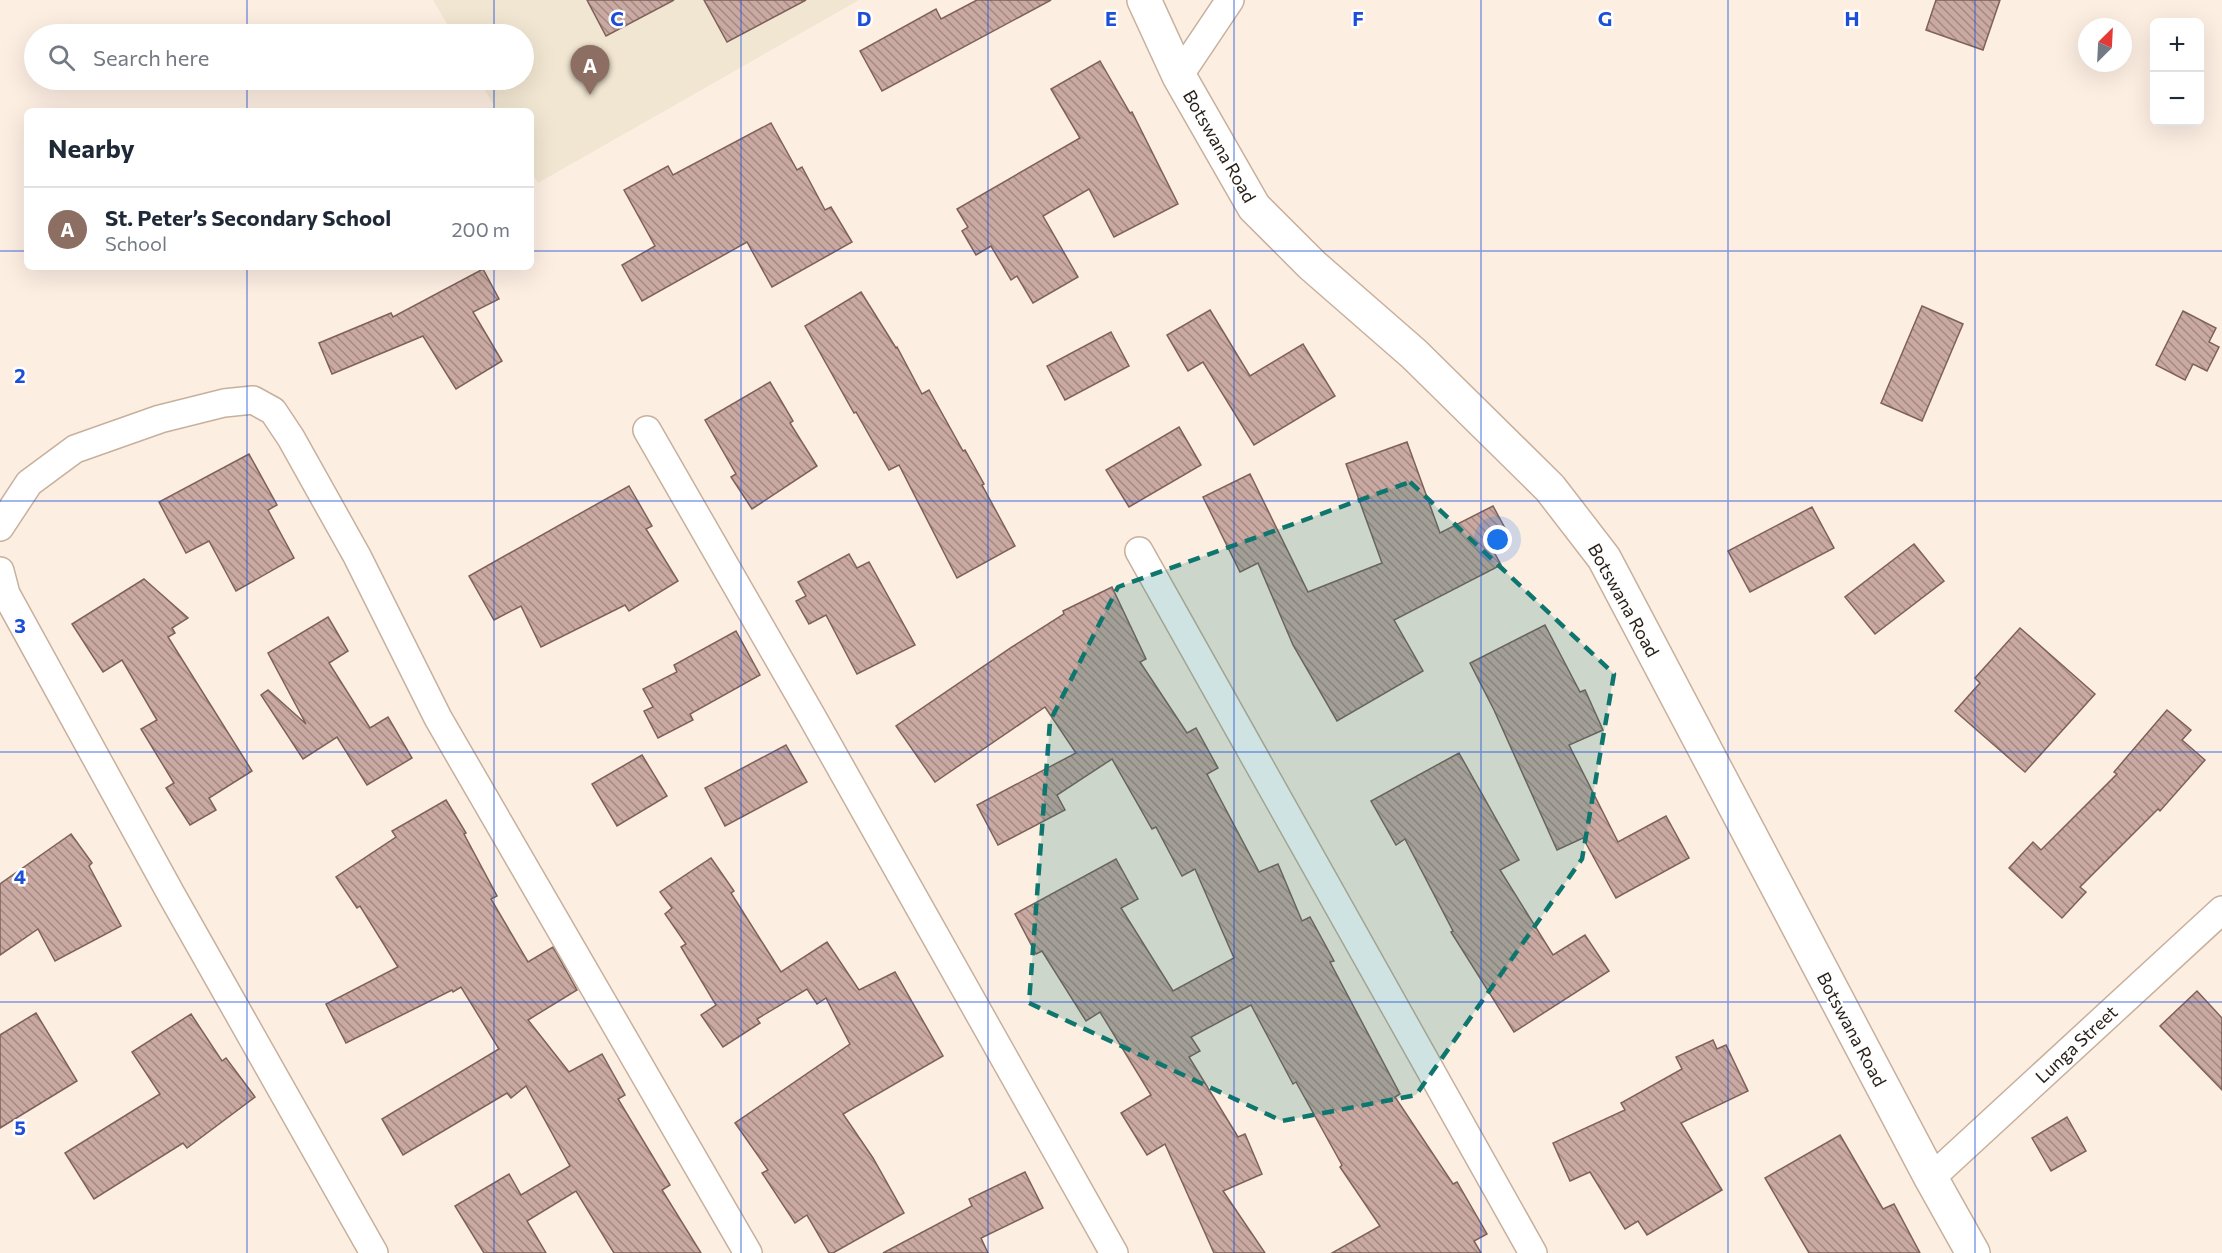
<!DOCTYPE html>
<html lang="en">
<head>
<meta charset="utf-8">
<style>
	:root { --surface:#fff; --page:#f2f2f3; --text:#1f2937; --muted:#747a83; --line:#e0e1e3; --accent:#0f766e }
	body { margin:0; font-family:Commissioner,sans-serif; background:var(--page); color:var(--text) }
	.controls { position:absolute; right:18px; top:18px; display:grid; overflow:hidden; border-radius:9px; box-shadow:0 6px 24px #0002 }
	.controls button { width:54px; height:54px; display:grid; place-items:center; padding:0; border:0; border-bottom:2px solid var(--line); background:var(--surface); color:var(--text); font:30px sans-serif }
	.compass { position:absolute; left:2078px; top:18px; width:54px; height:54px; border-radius:50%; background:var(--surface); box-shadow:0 6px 24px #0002; rotate:24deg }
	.you { position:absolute; left:1498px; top:540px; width:21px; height:21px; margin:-15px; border:4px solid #fff; border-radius:50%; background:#1a73e8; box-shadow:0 0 0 9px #1a73e833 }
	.badge { display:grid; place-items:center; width:39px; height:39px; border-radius:50%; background:var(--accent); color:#fff; font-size:20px; font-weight:700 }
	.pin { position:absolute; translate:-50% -50px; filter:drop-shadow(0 2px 3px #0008) }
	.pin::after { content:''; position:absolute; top:32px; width:21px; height:18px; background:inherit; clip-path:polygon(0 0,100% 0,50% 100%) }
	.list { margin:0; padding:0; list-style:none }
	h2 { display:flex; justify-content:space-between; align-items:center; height:78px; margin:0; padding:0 24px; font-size:26px }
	h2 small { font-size:20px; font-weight:400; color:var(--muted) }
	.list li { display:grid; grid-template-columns:39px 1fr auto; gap:18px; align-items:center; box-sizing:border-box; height:84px; padding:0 24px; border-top:2px solid var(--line) }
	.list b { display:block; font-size:22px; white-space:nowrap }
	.list p { margin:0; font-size:20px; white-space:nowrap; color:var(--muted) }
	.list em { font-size:20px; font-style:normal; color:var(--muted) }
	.icon { flex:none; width:33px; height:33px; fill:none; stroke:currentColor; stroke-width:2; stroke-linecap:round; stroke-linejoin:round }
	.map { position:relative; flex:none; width:2222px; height:1253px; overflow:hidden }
	.search { position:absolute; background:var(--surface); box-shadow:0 6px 24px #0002; left:24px; top:24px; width:510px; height:66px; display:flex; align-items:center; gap:15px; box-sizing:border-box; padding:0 21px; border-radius:33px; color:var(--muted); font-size:22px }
	.panel { position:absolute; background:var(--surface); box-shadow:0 6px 24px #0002; left:24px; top:108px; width:510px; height:162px; border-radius:9px }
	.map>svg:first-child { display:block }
	.education { fill:#f1e6d1 }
	.building { fill:url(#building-back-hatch); stroke:#7d615a; stroke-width:1.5 }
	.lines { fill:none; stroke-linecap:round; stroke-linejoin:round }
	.street-casing { stroke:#c7b09c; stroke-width:30 }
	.secondary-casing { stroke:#c7b09c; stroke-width:36 }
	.street { stroke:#fff; stroke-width:27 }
	.secondary { stroke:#fff; stroke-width:33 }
	.marked { fill:#0f766e; fill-opacity:0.2; stroke:#0f766e; stroke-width:4.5; stroke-dasharray:12 8; stroke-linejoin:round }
	.grid { fill:none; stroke:#1d4ed8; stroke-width:1.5; stroke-opacity:0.55 }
	.labels { text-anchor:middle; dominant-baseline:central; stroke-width:5; stroke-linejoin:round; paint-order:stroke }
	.street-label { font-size:18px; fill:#271e17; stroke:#fefefe }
	.grid-label { font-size:20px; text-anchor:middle; font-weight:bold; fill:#1d4ed8; stroke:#fefefe; stroke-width:5; stroke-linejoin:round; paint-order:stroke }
</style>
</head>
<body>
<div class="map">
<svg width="2222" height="1253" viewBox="0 0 2222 1253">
	<defs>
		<pattern id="building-back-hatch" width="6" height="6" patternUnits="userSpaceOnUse" patternTransform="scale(1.5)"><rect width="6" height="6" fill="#c9a9a1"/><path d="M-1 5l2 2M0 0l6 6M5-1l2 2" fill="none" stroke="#a38982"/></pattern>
	</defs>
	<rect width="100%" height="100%" fill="#fdeee2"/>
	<polygon class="education" points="433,0 859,0 538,183 531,171 531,111 497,111 479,80 524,80 524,34 453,34"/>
	<g class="building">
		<polygon points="587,0 674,0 606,36"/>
		<polygon points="704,0 806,0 727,42"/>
		<polygon points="977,0 1051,0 882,91 860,51 936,9 941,19"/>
		<polygon points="1936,0 2000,0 1983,50 1926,30"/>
		<polygon points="1100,61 1130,113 1132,112 1178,204 1114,237 1089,189 1043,216 1078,277 1033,303 1017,276 1011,280 991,246 976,255 962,231 968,227 957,209 1080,138 1051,89"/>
		<polygon points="771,123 797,170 802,167 825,210 831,207 852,242 772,287 747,242 642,301 622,265 655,246 624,190 668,166 673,175"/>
		<polygon points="483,269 499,299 473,312 502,361 456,389 423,336 332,374 319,343 391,313 393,317"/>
		<polygon points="861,292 896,348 897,347 922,394 929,390 963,451 965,450 984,484 982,485 1015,546 957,578 899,465 889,470 856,412 854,413 805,326"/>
		<polygon points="1922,306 1963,324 1922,421 1881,403"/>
		<polygon points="1210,310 1250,376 1303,344 1335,396 1254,445 1203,362 1188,371 1167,335"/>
		<polygon points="2183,311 2216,328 2209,342 2219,347 2207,371 2193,364 2185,380 2156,365"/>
		<polygon points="1111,332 1129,366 1065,400 1047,366"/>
		<polygon points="770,382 793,421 790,423 817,466 752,509 731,477 736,474 705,420"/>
		<polygon points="1179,427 1201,465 1129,507 1106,470"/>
		<polygon points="1407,442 1440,533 1493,506 1506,530 1487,539 1501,565 1394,620 1423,671 1337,721 1293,645 1258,563 1240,572 1203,497 1250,474 1308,592 1382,563 1346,464"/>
		<polygon points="249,454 277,505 268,510 294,558 236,591 209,541 186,553 159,502"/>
		<polygon points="629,486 652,526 646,529 678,581 629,611 625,605 541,647 521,606 494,620 469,576"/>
		<polygon points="1812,507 1834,548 1750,592 1728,551"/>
		<polygon points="1914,544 1944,581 1875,634 1845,597"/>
		<polygon points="849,554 857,568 869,562 915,645 857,674 826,615 809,624 796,601 806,596 798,582"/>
		<polygon points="144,579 188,618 172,628 175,633 168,637 252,771 209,798 216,810 190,825 166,788 174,783 141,729 157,720 122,660 103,672 72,624"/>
		<polygon points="1112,587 1146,659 1140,662 1187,733 1196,728 1218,768 1207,774 1259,872 1278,864 1302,921 1310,917 1334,961 1330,962 1400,1094 1395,1097 1453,1184 1457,1182 1487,1234 1474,1241 1481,1253 1332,1253 1380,1226 1340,1167 1342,1165 1296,1082 1293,1084 1251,1005 1191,1037 1200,1051 1189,1057 1238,1137 1245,1134 1262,1174 1223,1191 1265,1253 1214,1253 1165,1144 1147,1155 1121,1113 1151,1095 1100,1012 1086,1021 1042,951 1036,954 1015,914 1116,859 1138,899 1121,908 1173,991 1234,958 1195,869 1182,876 1156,827 1152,829 1112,759 1057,795 1065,810 998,845 977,805 1076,753 1045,707 935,782 896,726 1012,647 1064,614 1063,611"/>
		<polygon points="328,617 348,651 329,663 370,728 388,717 412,758 367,785 337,737 303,759 261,695 268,690 306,724 268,653"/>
		<polygon points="1545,625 1580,692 1585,690 1603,730 1569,745 1618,842 1666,816 1689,858 1616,898 1583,838 1557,850 1494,710 1470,663"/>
		<polygon points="2020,628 2095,694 2025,772 1955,711 1980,683 1975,678"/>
		<polygon points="736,631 760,675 690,714 693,720 658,738 644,711 653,707 643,689 677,672 674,665"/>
		<polygon points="2167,710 2191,730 2182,740 2205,760 2160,811 2158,809 2080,887 2086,892 2062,918 2009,868 2033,842 2041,850 2117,774 2114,772"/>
		<polygon points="786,745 807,782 725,826 705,788"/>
		<polygon points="1459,753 1519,860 1500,870 1553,955 1585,935 1609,971 1514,1032 1451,932 1453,931 1405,839 1396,845 1371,801"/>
		<polygon points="642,755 667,796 617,826 592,784"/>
		<polygon points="446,800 466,833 464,834 497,896 491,899 528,962 553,947 577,990 528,1020 569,1072 602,1054 625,1095 618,1099 670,1185 662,1190 701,1253 614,1253 576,1191 527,1221 546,1253 484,1253 455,1206 509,1174 521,1195 570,1166 526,1086 511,1098 507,1093 403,1155 382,1119 499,1049 461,987 453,992 452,990 346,1043 326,1004 398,967 360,906 357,908 336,877 396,837 392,831"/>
		<polygon points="71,834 92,863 89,866 121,926 55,961 38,929 0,955 0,884"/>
		<polygon points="711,858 734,891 731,893 781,972 827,942 859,990 895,972 943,1056 843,1114 873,1158 904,1213 833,1253 829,1253 807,1215 795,1223 762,1173 768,1170 735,1123 850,1044 826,998 817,1004 807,989 757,1019 760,1023 723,1047 701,1015 716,1005 681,947 686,944 665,914 672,908 660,892"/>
		<polygon points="2197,991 2222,1018 2222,1090 2160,1026"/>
		<polygon points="36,1013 77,1081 0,1128 0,1035"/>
		<polygon points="191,1014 222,1061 226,1058 255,1097 187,1148 183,1143 94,1199 65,1153 160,1094 132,1052"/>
		<polygon points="1713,1040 1717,1049 1726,1045 1748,1091 1681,1123 1722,1190 1647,1235 1638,1221 1625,1229 1590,1172 1570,1181 1553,1143 1625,1110 1621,1103 1682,1069 1676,1057"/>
		<polygon points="2067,1117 2086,1151 2051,1171 2032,1138"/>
		<polygon points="1840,1135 1883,1209 1894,1204 1920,1253 1809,1253 1765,1178"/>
		<polygon points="1025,1172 1043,1208 981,1238 988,1253 883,1253 972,1206 969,1199"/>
	</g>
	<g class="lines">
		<defs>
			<g id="street">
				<polyline points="1179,76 1230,0"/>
				<polyline points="647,430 811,715 1114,1253"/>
				<polyline points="0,527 29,483 75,449 160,419 224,403 253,400 273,411 291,438 357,556 438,718 748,1253"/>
				<polyline points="1139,551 1533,1253"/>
				<polyline points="0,571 6,594 171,894 374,1253"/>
				<polyline points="1931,1178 2222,910"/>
			</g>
			<polyline id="secondary" points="1144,0 1179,76 1254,207 1312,265 1414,354 1550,488 1604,558 1931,1178 1973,1253"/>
		</defs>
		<use href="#street" class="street-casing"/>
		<use href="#secondary" class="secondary-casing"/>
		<use href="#street" class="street"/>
		<use href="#secondary" class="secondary"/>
	</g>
	<path class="marked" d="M 1410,482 L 1614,674 L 1582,859 L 1416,1095 L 1282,1121 L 1029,1003 L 1050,721 L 1118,587 Z"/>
	<path class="grid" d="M 247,0 L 247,34M 494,0 L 494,34M 741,0 L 741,1253M 988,0 L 988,1253M 1234,0 L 1234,1253M 1481,0 L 1481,1253M 1728,0 L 1728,1253M 1975,0 L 1975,1253M 247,80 L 247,111M 494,80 L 494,111M 0,251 L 27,251M 531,251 L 2222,251M 247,267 L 247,1253M 494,267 L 494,1253M 0,501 L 2222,501M 0,752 L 2222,752M 0,1002 L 2222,1002"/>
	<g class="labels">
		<g class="street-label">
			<text transform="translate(1220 146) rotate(60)">Botswana Road</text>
			<text transform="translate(1624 600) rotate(61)">Botswana Road</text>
			<text transform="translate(1852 1029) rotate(62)">Botswana Road</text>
			<text transform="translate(2076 1044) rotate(-43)">Lunga Street</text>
		</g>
	</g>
	<g class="grid-label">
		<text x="617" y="26">C</text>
		<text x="864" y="26">D</text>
		<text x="1111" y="26">E</text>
		<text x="1358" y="26">F</text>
		<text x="1605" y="26">G</text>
		<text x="1852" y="26">H</text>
		<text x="20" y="383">2</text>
		<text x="20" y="633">3</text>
		<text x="20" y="884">4</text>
		<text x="20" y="1135">5</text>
	</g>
</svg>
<div class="controls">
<button>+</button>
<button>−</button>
</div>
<svg class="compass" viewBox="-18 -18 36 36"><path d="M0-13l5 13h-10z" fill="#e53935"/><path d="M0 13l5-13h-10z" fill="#747a83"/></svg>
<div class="you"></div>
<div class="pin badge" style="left:590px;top:95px;background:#8d6e63">A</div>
<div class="search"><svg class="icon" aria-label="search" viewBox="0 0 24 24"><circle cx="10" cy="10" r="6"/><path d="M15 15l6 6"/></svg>Search here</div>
<section class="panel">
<h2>Nearby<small></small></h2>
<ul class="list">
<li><span class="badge" style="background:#8d6e63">A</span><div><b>St. Peter’s Secondary School</b><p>School</p></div><em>200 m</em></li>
</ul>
</section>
</div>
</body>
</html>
